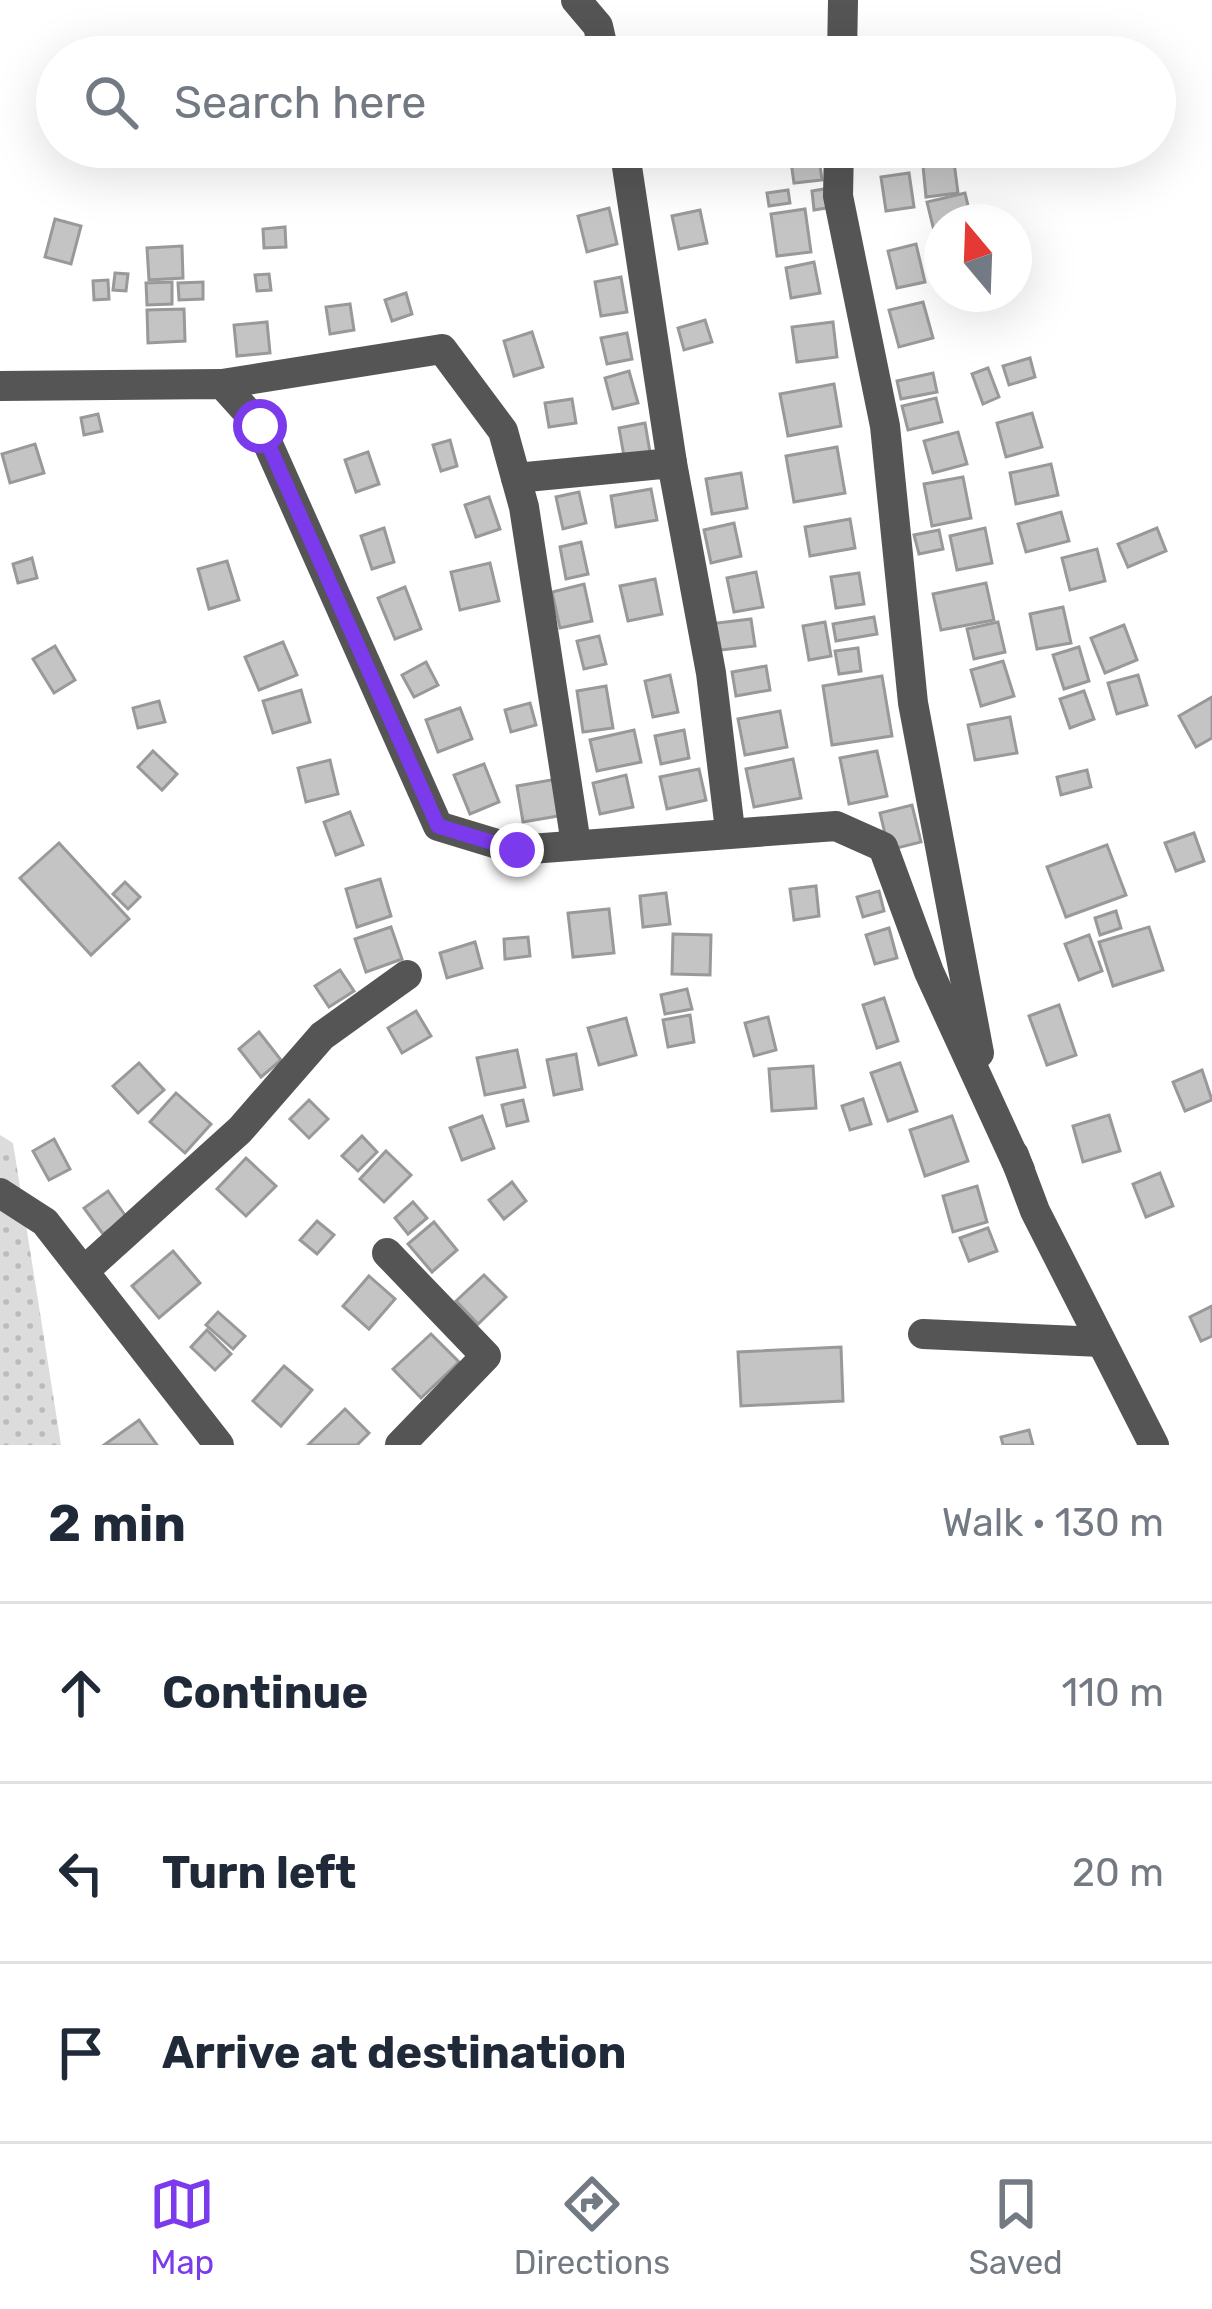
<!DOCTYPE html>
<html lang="en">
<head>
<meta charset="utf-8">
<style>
	:root { --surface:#fff; --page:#f6f6f7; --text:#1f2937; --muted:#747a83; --line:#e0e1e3; --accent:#7c3aed }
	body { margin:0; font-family:Rubik,sans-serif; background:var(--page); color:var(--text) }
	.compass { position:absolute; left:924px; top:204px; width:108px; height:108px; border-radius:50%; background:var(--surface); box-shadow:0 12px 48px #0002; rotate:341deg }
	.stop { position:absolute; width:36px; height:36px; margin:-27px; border:9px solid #7c3aed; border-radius:50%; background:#fff }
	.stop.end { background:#7c3aed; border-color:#fff; box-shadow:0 3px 12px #0008 }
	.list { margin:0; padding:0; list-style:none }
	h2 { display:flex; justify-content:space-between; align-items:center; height:156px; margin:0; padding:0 48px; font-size:51px }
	h2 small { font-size:39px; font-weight:400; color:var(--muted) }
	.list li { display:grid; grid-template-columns:78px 1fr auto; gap:36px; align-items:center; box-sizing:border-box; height:180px; padding:0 48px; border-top:3px solid var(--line) }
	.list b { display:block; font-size:45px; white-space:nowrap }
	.list em { font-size:39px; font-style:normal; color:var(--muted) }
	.icon { flex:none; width:66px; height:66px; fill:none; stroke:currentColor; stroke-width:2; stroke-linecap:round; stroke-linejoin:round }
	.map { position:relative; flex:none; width:1212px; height:1445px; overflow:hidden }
	.search { position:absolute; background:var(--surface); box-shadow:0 12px 48px #0002; left:36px; right:36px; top:36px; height:132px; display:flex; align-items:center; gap:30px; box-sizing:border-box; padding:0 42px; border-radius:66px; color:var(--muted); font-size:45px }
	.sheet { height:696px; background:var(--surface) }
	nav { display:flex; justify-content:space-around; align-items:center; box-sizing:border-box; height:168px; border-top:3px solid var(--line); background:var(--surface); font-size:33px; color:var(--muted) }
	nav a { display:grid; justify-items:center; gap:6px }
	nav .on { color:var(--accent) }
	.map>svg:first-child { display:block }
	.grass { fill:url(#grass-dots) }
	.building { fill:#c4c4c4; stroke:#999; stroke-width:3 }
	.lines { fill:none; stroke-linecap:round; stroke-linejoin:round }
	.minor { stroke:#555; stroke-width:30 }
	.route { stroke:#7c3aed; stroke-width:15 }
</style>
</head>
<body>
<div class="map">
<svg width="1212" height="1445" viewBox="0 0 1212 1445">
	<defs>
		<pattern id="grass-dots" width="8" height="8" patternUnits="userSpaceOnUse" patternTransform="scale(3)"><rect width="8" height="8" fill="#dcdcdc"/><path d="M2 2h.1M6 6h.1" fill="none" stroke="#bbb" stroke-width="1.8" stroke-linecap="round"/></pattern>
	</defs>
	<rect width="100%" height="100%" fill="#fff"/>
	<polygon class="grass" points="0,1135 13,1143 61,1445 0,1445"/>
	<g class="building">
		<polygon points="878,147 903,147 905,164 879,166"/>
		<polygon points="909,147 930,147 931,159 911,161"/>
		<polygon points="818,151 822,180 794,183 790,155"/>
		<polygon points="954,162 958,193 926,197 923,166"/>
		<polygon points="909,173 914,207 886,211 881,177"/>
		<polygon points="830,188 833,207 814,210 812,191"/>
		<polygon points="788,190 790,203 769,206 767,193"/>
		<polygon points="965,193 972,222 942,222 942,241 937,243 927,202"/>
		<polygon points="609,208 617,244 587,252 578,216"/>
		<polygon points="805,209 811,252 777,256 771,214"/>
		<polygon points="700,210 707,243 679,249 672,216"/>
		<polygon points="55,219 81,226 71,264 45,257"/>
		<polygon points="285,227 286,247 264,248 263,229"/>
		<polygon points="916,244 925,282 897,288 888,251"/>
		<polygon points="182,246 183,278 149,280 147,248"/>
		<polygon points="814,262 820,293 791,298 786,268"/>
		<polygon points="115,273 128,274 126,291 113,290"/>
		<polygon points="269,274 271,290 257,291 255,275"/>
		<polygon points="621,277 627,312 601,316 595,282"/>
		<polygon points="108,280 109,299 94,300 93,281"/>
		<polygon points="172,282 172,304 147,305 146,283"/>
		<polygon points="203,282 203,299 179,300 178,283"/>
		<polygon points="406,293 412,314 392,321 385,300"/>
		<polygon points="923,302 933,338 899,347 889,310"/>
		<polygon points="350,304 354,330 330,334 326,307"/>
		<polygon points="184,309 185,341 148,343 147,310"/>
		<polygon points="705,320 712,342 684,350 678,328"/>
		<polygon points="267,322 270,353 237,356 234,325"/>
		<polygon points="833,322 837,357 797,362 792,327"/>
		<polygon points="532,332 543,367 514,376 504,341"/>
		<polygon points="627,333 632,359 607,364 601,338"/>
		<polygon points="1030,358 1035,377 1009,385 1003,366"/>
		<polygon points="988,368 999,397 983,404 972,374"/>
		<polygon points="629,371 638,403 613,409 605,378"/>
		<polygon points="933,373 937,392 901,399 897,381"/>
		<polygon points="834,384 841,426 788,436 780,394"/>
		<polygon points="936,398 942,422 908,430 902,406"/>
		<polygon points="572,399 576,423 549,427 545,403"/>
		<polygon points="1032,413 1042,447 1006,457 997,423"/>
		<polygon points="98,414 102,431 84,435 81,418"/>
		<polygon points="645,423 651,458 625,462 619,428"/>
		<polygon points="958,432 967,464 933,473 924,441"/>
		<polygon points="450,440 457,466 441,471 433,445"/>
		<polygon points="35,444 44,473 10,483 2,454"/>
		<polygon points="837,447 845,493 794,502 786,456"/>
		<polygon points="368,452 379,484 356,492 345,460"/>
		<polygon points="1051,464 1058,495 1016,504 1010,473"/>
		<polygon points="741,473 747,508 712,514 706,479"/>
		<polygon points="963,477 971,518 932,526 924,484"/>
		<polygon points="651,489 657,520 616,527 611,496"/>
		<polygon points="579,492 586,523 563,529 556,497"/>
		<polygon points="489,497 500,529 476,537 465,505"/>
		<polygon points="1061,512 1069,541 1026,552 1018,524"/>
		<polygon points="850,519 855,548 810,556 805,527"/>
		<polygon points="734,523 741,556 711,563 704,530"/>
		<polygon points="384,528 394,562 372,569 361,536"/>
		<polygon points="985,528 992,563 957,570 950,536"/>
		<polygon points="1157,528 1166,551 1128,567 1118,544"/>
		<polygon points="939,530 943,549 919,554 914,535"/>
		<polygon points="581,542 588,574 566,579 560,547"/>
		<polygon points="1097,549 1105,581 1070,590 1062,558"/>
		<polygon points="32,558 37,578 18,583 13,564"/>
		<polygon points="227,561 239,600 209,609 198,569"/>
		<polygon points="490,563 499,601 460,610 451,572"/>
		<polygon points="756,572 763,607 734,612 727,578"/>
		<polygon points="859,573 864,604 836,608 831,577"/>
		<polygon points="655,579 662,614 628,621 620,586"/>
		<polygon points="986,583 994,620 941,630 933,594"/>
		<polygon points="584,584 592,621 560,628 552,592"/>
		<polygon points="405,587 421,629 395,639 378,598"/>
		<polygon points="1063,607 1071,643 1037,649 1030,614"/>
		<polygon points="874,617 877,634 836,641 833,624"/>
		<polygon points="751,619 755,646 712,651 709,624"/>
		<polygon points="825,622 831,656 809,660 803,626"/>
		<polygon points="998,622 1005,652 974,659 967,629"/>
		<polygon points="1124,625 1137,660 1105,673 1091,638"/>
		<polygon points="599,636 606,664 584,669 577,641"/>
		<polygon points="283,642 297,675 259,690 245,657"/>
		<polygon points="55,646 75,680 54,693 33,659"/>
		<polygon points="1079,647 1089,681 1064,689 1053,655"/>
		<polygon points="858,648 861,671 839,674 835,651"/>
		<polygon points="1003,661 1014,696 981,706 971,670"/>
		<polygon points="426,662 438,685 414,697 402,675"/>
		<polygon points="766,666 770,690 736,696 732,672"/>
		<polygon points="670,675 678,712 653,717 645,681"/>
		<polygon points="1138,675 1147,705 1117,714 1108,683"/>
		<polygon points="882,676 892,736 832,745 823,686"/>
		<polygon points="606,686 613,728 583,732 577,691"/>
		<polygon points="301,690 310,722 273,733 263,701"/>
		<polygon points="1084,691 1094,719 1070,728 1060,699"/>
		<polygon points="1212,697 1212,738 1196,747 1179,716"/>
		<polygon points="159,701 165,722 138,728 133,708"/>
		<polygon points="530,703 536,725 511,732 505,710"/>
		<polygon points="460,708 472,739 438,752 426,720"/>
		<polygon points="780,711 787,747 745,755 738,719"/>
		<polygon points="1010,717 1017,753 975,760 968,725"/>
		<polygon points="634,730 641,762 597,771 590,740"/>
		<polygon points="684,730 689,758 661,764 655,736"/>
		<polygon points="153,751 177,774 162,790 138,767"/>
		<polygon points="877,751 887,796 849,804 840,758"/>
		<polygon points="793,759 801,798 754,807 746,769"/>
		<polygon points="330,760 338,794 306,802 298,768"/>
		<polygon points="484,764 499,802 470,814 454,775"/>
		<polygon points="699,769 706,800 667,809 660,777"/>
		<polygon points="1087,770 1091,787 1061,795 1057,777"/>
		<polygon points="626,775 633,807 600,814 593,783"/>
		<polygon points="557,779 564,815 523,822 517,786"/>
		<polygon points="912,805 921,842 889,850 880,813"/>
		<polygon points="350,812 363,845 336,855 324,822"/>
		<polygon points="1194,833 1204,861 1176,871 1165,843"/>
		<polygon points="59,843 129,919 91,955 20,878"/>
		<polygon points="1107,845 1126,895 1066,917 1047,867"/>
		<polygon points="380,879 391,916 357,927 346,889"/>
		<polygon points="125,882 140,897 128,909 113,894"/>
		<polygon points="816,886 819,916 794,920 790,889"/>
		<polygon points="879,891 884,911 863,917 857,897"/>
		<polygon points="666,893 670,924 643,927 640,896"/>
		<polygon points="609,909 614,953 573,957 568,913"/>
		<polygon points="1116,911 1121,928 1100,935 1095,918"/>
		<polygon points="391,927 402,959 366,972 355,939"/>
		<polygon points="1149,927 1163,970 1113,986 1099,942"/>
		<polygon points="889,928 897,958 875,964 866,935"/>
		<polygon points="673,934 711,935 710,975 672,974"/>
		<polygon points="1089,935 1102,971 1079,980 1065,944"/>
		<polygon points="528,937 530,956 505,959 504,939"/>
		<polygon points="475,942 482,968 447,978 440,953"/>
		<polygon points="340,970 354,991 329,1007 315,986"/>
		<polygon points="687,989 692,1009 665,1014 661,995"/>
		<polygon points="884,998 898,1041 877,1048 863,1005"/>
		<polygon points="1059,1005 1076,1055 1047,1065 1029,1016"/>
		<polygon points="416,1011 431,1036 402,1053 388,1028"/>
		<polygon points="690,1015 694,1042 668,1047 663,1020"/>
		<polygon points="768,1017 776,1050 754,1056 745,1023"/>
		<polygon points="626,1018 636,1055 599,1065 588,1028"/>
		<polygon points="259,1032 281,1060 261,1077 239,1049"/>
		<polygon points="517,1050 525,1087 485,1095 477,1058"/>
		<polygon points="576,1054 582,1089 554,1095 547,1060"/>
		<polygon points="139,1063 164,1090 138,1113 113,1086"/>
		<polygon points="900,1063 917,1111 888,1121 871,1073"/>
		<polygon points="813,1066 816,1108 772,1111 769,1069"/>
		<polygon points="1202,1070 1212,1100 1185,1111 1173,1082"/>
		<polygon points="176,1093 211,1124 185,1153 150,1122"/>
		<polygon points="863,1099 871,1124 850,1130 842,1106"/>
		<polygon points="309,1100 328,1119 309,1138 290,1119"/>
		<polygon points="523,1100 528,1121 507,1126 502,1105"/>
		<polygon points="1109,1115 1120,1151 1083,1162 1073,1126"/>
		<polygon points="482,1116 494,1148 462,1160 450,1128"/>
		<polygon points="952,1116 968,1161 925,1176 910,1130"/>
		<polygon points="362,1136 377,1152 358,1171 342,1156"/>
		<polygon points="54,1139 70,1169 49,1180 33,1151"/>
		<polygon points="386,1151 411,1175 384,1202 360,1179"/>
		<polygon points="246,1158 276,1186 246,1216 217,1189"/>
		<polygon points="1160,1173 1173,1206 1146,1217 1133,1184"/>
		<polygon points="512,1182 526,1201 504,1219 489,1200"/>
		<polygon points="977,1186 987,1222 953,1232 943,1196"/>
		<polygon points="108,1191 127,1218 103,1234 84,1208"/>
		<polygon points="413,1202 427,1218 408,1234 395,1218"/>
		<polygon points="317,1221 334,1235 317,1254 300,1240"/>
		<polygon points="434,1222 457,1250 432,1272 408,1244"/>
		<polygon points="988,1228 997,1251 969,1261 960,1238"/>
		<polygon points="173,1251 200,1283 159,1318 132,1286"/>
		<polygon points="484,1275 506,1297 478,1324 456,1301"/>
		<polygon points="369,1276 395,1299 369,1329 343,1306"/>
		<polygon points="1212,1306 1212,1336 1201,1341 1190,1317"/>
		<polygon points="218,1312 245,1336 233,1349 206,1325"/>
		<polygon points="207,1330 231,1354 215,1370 191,1347"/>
		<polygon points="431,1334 459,1362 421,1398 393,1369"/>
		<polygon points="841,1347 843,1401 741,1406 738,1352"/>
		<polygon points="284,1366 312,1390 281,1426 253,1401"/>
		<polygon points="345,1409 369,1433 357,1445 308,1445"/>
		<polygon points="139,1420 157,1445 104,1445"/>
		<polygon points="1029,1430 1033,1445 1003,1445 1001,1437"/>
	</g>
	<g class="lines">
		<g class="minor">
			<polyline points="576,0 598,26 605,57"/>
			<polyline points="842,57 843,0"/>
			<polyline points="624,147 672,463"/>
			<polyline points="839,147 838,196 885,426 913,703 979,1053"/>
			<polyline points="222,384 442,349 503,431 524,507 576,844"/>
			<polyline points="0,386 222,384 260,426 438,826 517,850 836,826 883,847 929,972 1020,1170"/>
			<polyline points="516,478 672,463 711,673 730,830"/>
			<polyline points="1014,1155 1035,1211 1154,1445"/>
			<polyline points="0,1193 45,1222 219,1445"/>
			<polyline points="387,1253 486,1356 400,1445"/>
			<polyline points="84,1271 240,1130 322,1036 407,975"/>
			<polyline points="923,1334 1101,1342"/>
		</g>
	</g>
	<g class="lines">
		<polyline class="route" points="260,426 438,826 517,850"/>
	</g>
</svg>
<svg class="compass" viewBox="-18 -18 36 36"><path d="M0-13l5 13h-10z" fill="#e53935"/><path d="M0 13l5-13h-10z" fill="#747a83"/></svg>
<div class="stop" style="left:260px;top:426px"></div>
<div class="stop end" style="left:517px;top:850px"></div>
<div class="search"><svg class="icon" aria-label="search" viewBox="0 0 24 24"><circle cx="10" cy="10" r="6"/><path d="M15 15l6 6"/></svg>Search here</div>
</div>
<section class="sheet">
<h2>2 min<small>Walk · 130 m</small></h2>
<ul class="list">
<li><svg class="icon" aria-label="ahead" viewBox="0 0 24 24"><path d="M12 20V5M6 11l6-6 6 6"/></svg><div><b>Continue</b></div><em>110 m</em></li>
<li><svg class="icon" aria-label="left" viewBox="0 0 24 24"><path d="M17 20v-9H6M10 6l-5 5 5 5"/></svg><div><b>Turn left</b></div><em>20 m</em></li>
<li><svg class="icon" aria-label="arrive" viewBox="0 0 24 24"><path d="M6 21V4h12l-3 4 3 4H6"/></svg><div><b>Arrive at destination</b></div></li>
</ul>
</section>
<nav>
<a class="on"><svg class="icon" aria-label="map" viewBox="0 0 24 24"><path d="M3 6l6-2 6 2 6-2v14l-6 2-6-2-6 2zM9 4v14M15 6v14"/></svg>Map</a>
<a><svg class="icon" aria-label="directions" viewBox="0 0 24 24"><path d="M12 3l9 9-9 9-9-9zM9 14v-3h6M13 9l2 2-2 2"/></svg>Directions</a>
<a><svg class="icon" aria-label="saved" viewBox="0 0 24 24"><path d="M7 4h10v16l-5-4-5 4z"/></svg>Saved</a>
</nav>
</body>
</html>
